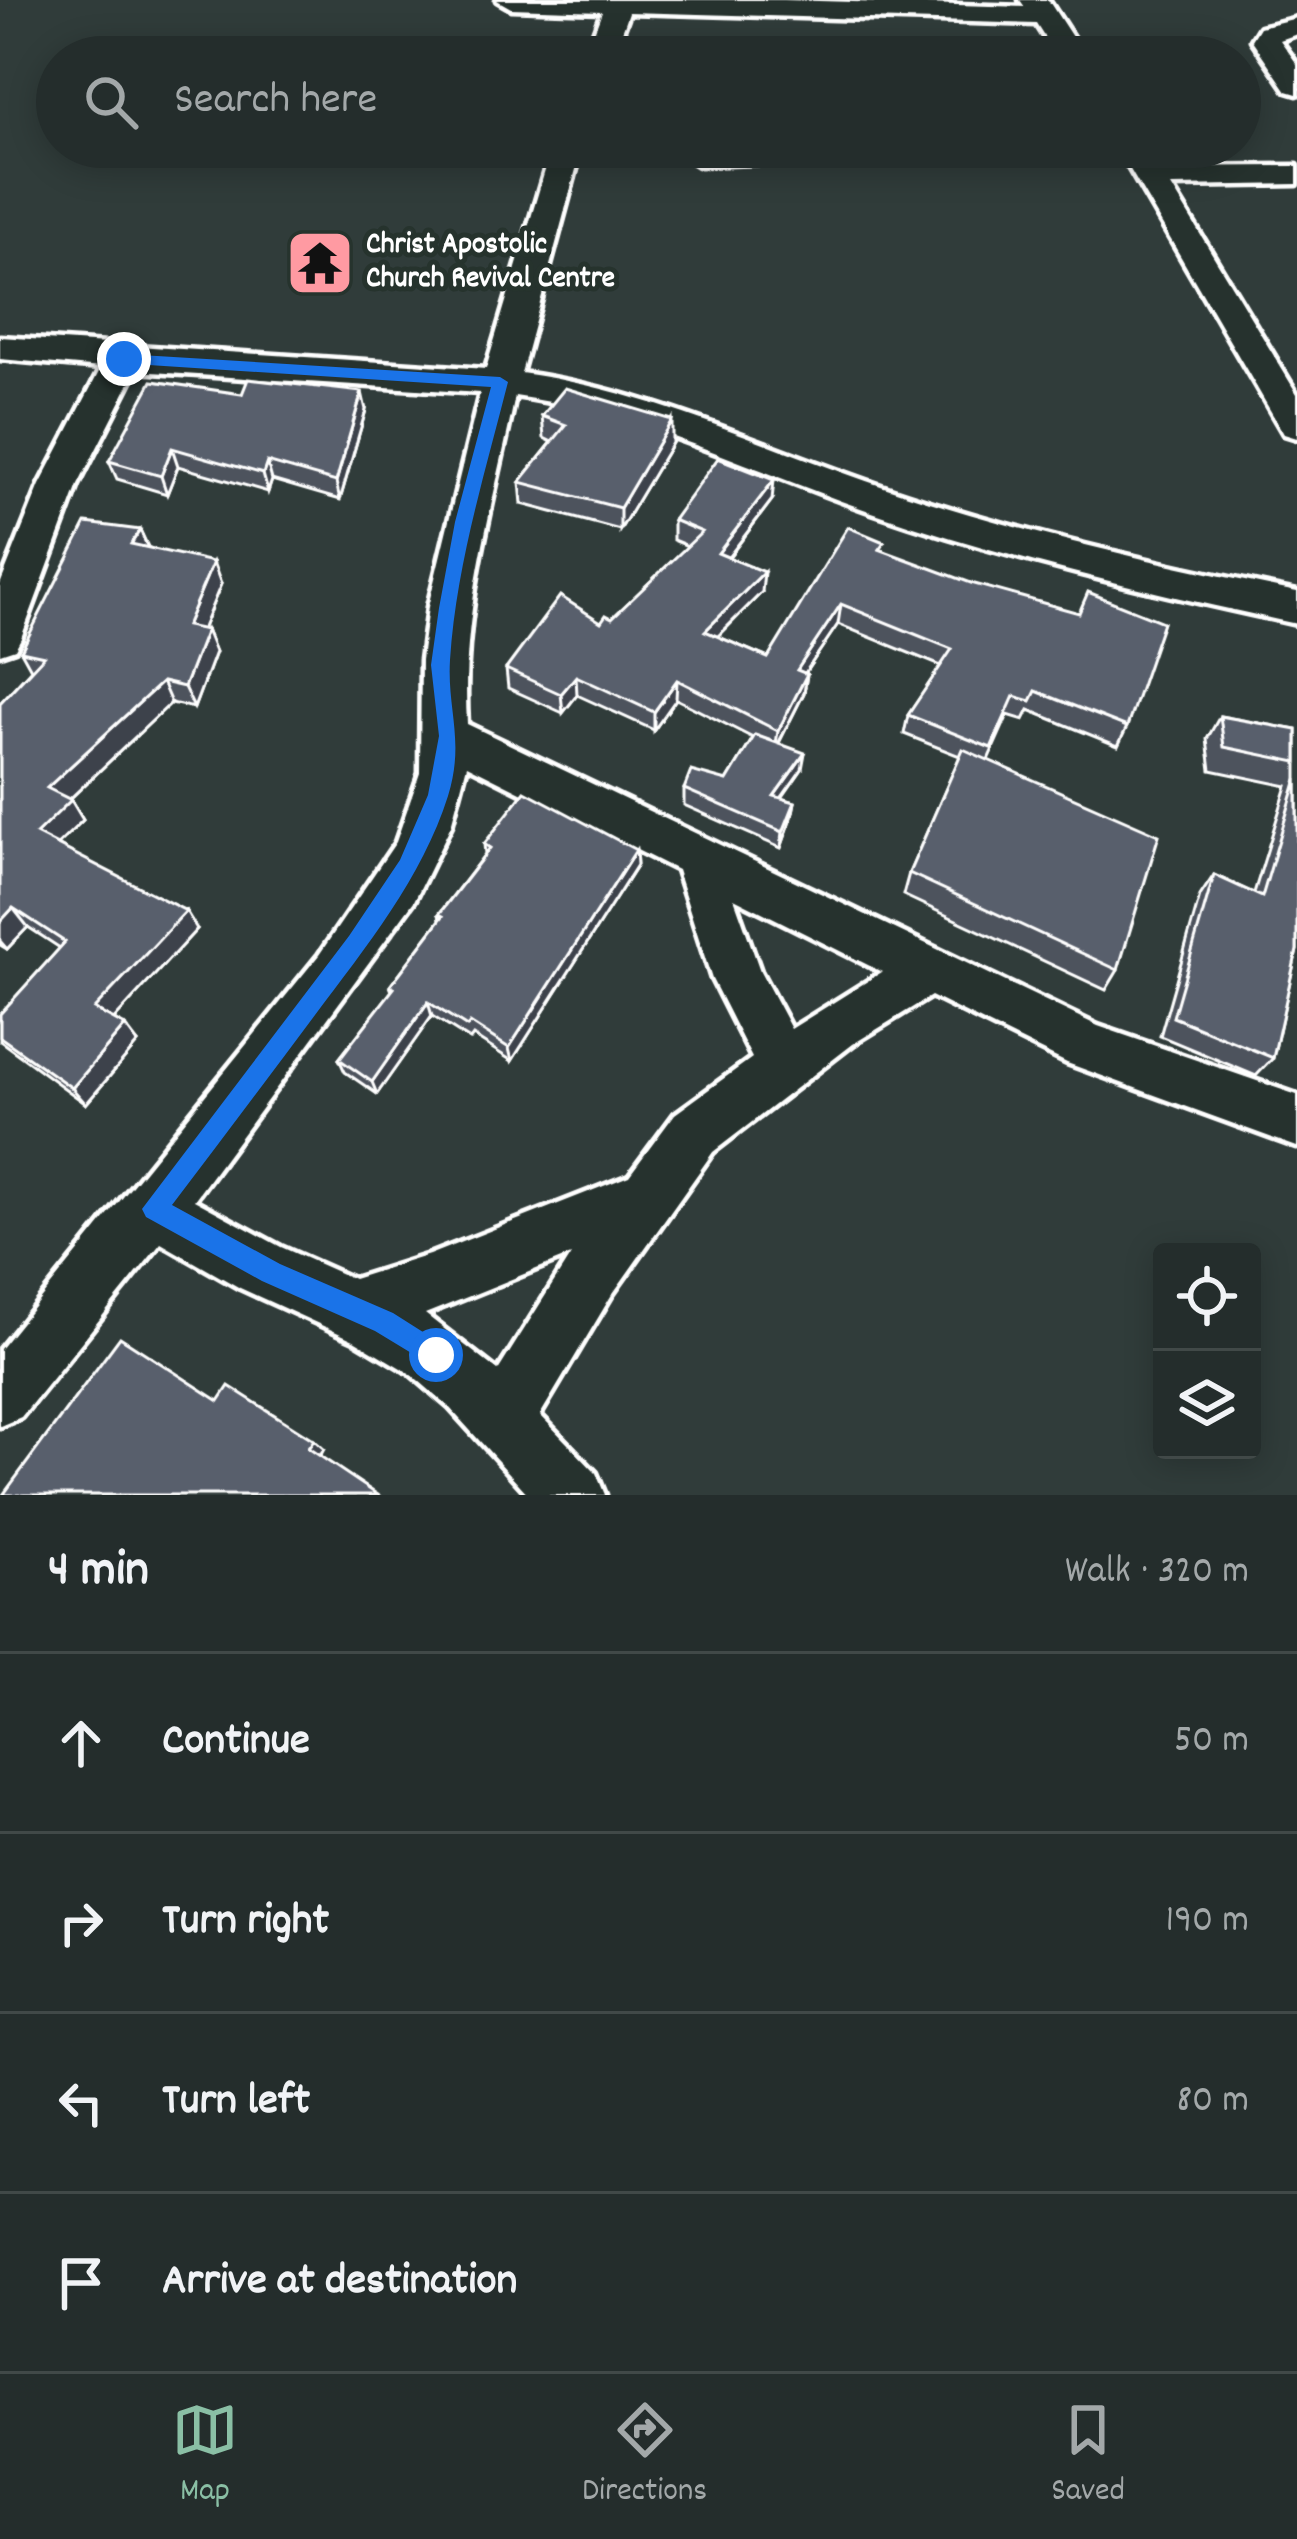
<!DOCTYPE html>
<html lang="en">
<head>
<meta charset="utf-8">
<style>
	:root { --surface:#242d2c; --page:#2c3534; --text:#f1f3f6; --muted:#a3a8a9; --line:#414948; --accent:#8abfa5 }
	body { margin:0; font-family:Dekko,sans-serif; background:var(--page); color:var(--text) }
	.controls { position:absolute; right:36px; bottom:36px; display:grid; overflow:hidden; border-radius:12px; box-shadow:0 6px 30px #0003 }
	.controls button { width:108px; height:108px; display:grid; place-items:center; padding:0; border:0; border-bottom:3px solid var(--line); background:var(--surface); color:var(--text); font:60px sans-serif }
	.stop { position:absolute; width:36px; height:36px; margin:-27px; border:9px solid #1a73e8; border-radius:50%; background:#fff }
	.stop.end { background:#1a73e8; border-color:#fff; box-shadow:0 3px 12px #0008 }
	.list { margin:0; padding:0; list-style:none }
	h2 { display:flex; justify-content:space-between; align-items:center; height:156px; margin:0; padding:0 48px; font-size:51px }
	h2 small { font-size:39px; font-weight:400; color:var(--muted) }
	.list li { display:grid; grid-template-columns:78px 1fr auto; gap:36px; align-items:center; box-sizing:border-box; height:180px; padding:0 48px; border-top:3px solid var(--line) }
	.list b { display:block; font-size:45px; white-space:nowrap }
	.list em { font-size:39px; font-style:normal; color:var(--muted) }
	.icon { flex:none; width:66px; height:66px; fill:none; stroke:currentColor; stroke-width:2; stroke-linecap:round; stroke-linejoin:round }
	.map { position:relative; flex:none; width:1297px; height:1495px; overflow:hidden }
	.search { position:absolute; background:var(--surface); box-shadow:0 6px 30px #0003; left:36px; right:36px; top:36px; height:132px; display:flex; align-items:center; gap:30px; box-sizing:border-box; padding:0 42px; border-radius:66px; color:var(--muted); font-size:45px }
	.sheet { height:876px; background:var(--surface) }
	nav { display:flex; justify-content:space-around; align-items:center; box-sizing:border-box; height:168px; border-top:3px solid var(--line); background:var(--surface); font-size:33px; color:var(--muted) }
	nav a { display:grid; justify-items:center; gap:6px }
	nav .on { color:var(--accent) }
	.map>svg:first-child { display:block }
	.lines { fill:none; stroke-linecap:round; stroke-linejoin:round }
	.lane-casing { stroke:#fff; stroke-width:9 }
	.street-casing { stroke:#fff; stroke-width:9 }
	.lane { fill:#26332d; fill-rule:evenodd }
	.street { fill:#26332d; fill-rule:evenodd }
	.wall { fill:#4d525d; stroke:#fff; stroke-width:3 }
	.shaded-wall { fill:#3e424c; stroke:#fff; stroke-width:3 }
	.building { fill:#595f6c; stroke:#fff; stroke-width:3 }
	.route { fill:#1a73e8 }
	.labels { text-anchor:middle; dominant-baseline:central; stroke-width:10; stroke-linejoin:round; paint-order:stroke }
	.far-poi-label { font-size:30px; font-weight:bold; fill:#fff; stroke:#26332d; text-anchor:start }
</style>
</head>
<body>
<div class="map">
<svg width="1297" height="1495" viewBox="0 0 1297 1495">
	<rect width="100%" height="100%" fill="#303c3a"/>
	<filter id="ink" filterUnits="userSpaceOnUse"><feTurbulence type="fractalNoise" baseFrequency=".00833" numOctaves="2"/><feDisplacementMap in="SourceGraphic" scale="24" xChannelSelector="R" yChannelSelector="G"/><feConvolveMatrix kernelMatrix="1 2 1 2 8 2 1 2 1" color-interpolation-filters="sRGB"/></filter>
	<g filter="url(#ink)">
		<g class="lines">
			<defs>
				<polygon id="lane" points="932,147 1083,147 1075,152 698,165 690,160 698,155"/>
				<g id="street">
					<polygon points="497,0 784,0 1025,7 1020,0 1048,0 1085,57 1057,57 1036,24 629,12 613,57 585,57 602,11 511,8"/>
					<polygon points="1297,18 1297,34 1280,40 1297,64 1297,94 1287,91 1252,40 1260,27"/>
					<path d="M 552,147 L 582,147 L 521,373 C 655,391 777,453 905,494 C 1033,536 1165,565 1297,592 L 1297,624 C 1154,593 1010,560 872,512 C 754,471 640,414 515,396 C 493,507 460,610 467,724 L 1098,1026 L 1297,1095 L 1297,1147 L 1067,1063 L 931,996 L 853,1044 L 713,1152 L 611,1296 L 540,1415 L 596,1473 L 605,1495 L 529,1495 L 449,1407 L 411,1374 L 354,1340 L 240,1288 L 161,1243 L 21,1417 L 0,1426 L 0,1349 L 319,955 L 396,842 L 420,773 L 421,660 L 428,607 L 480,393 L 136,371 L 78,485 L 21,638 L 15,649 L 0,654 L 0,585 L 40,485 L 101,368 L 0,359 L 0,337 L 486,369 ZM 467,765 L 677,870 L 712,979 L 752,1058 L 675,1114 L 629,1176 L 429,1255 L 353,1279 L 281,1247 L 194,1200 L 414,901 L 451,825 ZM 734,898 L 882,972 L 791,1029 L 760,971 ZM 571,1255 L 498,1371 L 425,1314 Z"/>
					<polygon points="1117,147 1147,147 1160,167 1297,166 1297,184 1171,186 1297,394 1297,438 1284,434"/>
				</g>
			</defs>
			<use href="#lane" class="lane-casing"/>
			<use href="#street" class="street-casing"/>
			<use href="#lane" class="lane"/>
			<use href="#street" class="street"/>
		</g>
		<g class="wall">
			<polygon points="366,410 340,500 272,480 268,492 178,466 167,494 117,479 109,461"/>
			<polygon points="542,416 672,443 620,530 522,504 520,482 552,442 544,438"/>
			<polygon points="772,500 729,557 762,592 718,637 768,658 883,550 1127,727 1118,746 1029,710 1024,720 1008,715 988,760 1118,970 1106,990 903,895 909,873 960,756 904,734 908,715 941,666 838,624 805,673 807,674 804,693 779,743 802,769 782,798 795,802 792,817 781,848 684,805 684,789 727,781 753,738 676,699 654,730 577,695 563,713 508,688 506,669 601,622 612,618 688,546 673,540 673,520"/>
			<polygon points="140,530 148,547 221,584 202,630 206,630 215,652 194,708 171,703 70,799 83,820 58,845 197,929 114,1019 138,1043 86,1104 0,1041 0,1014 60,948 28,927 7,949 0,945 0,703 31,669 21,651"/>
			<polygon points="1220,716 1297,730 1297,950 1273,1058 1256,1076 1160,1036 1200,896 1214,875 1254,893 1287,786 1211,770 1207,739"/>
			<polygon points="484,844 636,850 637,865 512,1061 473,1036 470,1040 432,1016 377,1094 345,1072 339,1059 392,991 390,986 440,920 439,914 485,854"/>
		</g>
		<g class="shaded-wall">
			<polygon points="362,392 366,410 340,500 336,482"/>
			<polygon points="672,420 672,443 620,530 620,508"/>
			<polygon points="172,448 178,466 167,494 161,476"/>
			<polygon points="267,462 272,480 268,492 263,474"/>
			<polygon points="774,480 772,500 717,572 718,553"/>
			<polygon points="140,530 150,553 131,544"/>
			<polygon points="213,562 221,584 195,647 186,626"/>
			<polygon points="764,572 762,592 704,650 705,631"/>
			<polygon points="841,604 838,624 794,689 797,670"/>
			<polygon points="206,630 215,652 194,708 184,687"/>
			<polygon points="807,674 804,693 775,750 778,731"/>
			<polygon points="576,676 577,695 563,713 561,694"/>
			<polygon points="677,680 676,699 654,730 654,712"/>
			<polygon points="162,682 171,703 60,808 47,788"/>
			<polygon points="805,753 802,769 772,811 774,796"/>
			<polygon points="71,800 83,820 49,853 36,834"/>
			<polygon points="795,802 792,817 781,848 783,832"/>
			<polygon points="636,850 637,865 512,1061 509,1048"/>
			<polygon points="13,908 28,927 7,949 0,941 0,922"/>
			<polygon points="186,911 197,929 108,1026 94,1009"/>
			<polygon points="428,1002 432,1016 377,1094 372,1082"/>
			<polygon points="125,1026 138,1043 86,1104 72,1088"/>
			<polygon points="314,1440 324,1449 319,1458 308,1448"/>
		</g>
		<g class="building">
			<polygon points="248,379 362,392 336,482 267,462 263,474 172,448 161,476 109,461 152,381 242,394"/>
			<polygon points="565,388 672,420 620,508 520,482 566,425 542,416"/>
			<polygon points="718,458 774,480 718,553 764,572 705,631 768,658 848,527 884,542 879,549 971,583 1079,613 1088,592 1163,622 1127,727 1036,691 1031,701 1014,696 991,748 908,715 952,649 841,604 797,670 807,674 778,731 677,680 654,712 576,676 561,694 506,669 560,596 601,622 606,615 612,618 702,532 673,520"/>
			<polygon points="86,523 140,530 131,544 213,562 186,626 206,630 184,687 162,682 47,788 71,800 36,834 186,911 94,1009 125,1026 72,1088 0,1037 0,1014 65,942 13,908 0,922 0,703 44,656 21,651"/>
			<polygon points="1220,716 1297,730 1297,762 1224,747"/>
			<polygon points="755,735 805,753 774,796 795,802 783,832 684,789 691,771 727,781"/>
			<polygon points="963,749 1159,835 1118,970 909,873"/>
			<polygon points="1297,779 1297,950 1273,1058 1173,1017 1214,875 1262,897"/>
			<polygon points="525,791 636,850 509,1048 470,1023 467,1027 428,1002 372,1082 339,1059 394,988 390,986 443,916 439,914 490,848 484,844"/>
			<polygon points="120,1337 219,1401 229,1386 314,1440 308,1448 378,1495 3,1495"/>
		</g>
	</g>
	<path class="route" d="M 124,354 L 500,377 L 508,382 C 485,473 456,566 450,660 C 447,710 465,741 448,796 C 422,878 366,947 315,1015 C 268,1078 220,1142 172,1205 L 280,1264 L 393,1313 L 445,1346 L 448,1355 L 445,1364 L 436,1368 L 375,1331 L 262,1281 L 146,1217 L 142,1209 L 349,936 L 400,860 L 428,795 L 439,736 L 431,665 L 439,608 L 455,522 L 491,387 L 118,363 L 116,359 Z"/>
	<defs>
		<symbol id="temple-square" viewBox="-11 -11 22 22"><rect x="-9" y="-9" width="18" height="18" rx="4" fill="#ff9aa2" stroke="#26332d"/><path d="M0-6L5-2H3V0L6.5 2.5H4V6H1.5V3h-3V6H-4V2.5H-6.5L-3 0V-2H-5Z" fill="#111"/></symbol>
	</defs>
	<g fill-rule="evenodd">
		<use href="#temple-square" x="282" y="225" width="76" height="76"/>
	</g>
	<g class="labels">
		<g class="far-poi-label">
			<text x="366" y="246">Christ Apostolic<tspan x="366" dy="34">Church Revival Centre</tspan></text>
		</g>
	</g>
</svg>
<div class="controls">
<button><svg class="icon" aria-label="locate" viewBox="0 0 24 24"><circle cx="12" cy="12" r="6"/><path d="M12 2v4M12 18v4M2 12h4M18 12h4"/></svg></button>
<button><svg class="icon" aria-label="layers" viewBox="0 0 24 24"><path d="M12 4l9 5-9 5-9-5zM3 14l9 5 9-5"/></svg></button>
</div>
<div class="stop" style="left:436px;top:1355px"></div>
<div class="stop end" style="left:124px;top:359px"></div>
<div class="search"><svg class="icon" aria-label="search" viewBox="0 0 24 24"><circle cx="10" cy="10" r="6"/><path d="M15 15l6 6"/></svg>Search here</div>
</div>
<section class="sheet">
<h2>4 min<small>Walk · 320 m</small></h2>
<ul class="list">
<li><svg class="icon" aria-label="ahead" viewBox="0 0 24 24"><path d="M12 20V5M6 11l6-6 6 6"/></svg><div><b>Continue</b></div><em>50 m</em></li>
<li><svg class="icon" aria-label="right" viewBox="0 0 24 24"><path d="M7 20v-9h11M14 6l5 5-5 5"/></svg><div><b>Turn right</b></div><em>190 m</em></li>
<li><svg class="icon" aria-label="left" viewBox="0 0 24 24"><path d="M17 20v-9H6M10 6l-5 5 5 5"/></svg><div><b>Turn left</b></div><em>80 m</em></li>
<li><svg class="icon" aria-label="arrive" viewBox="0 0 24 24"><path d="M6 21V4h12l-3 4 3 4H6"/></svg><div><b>Arrive at destination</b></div></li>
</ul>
</section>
<nav>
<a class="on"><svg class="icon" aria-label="map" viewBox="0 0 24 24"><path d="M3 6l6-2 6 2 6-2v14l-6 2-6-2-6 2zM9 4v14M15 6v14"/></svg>Map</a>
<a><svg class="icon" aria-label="directions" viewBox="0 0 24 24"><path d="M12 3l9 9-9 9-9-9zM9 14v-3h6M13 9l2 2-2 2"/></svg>Directions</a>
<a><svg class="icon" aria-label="saved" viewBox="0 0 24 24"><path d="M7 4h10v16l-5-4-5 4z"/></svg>Saved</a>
</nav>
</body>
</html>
